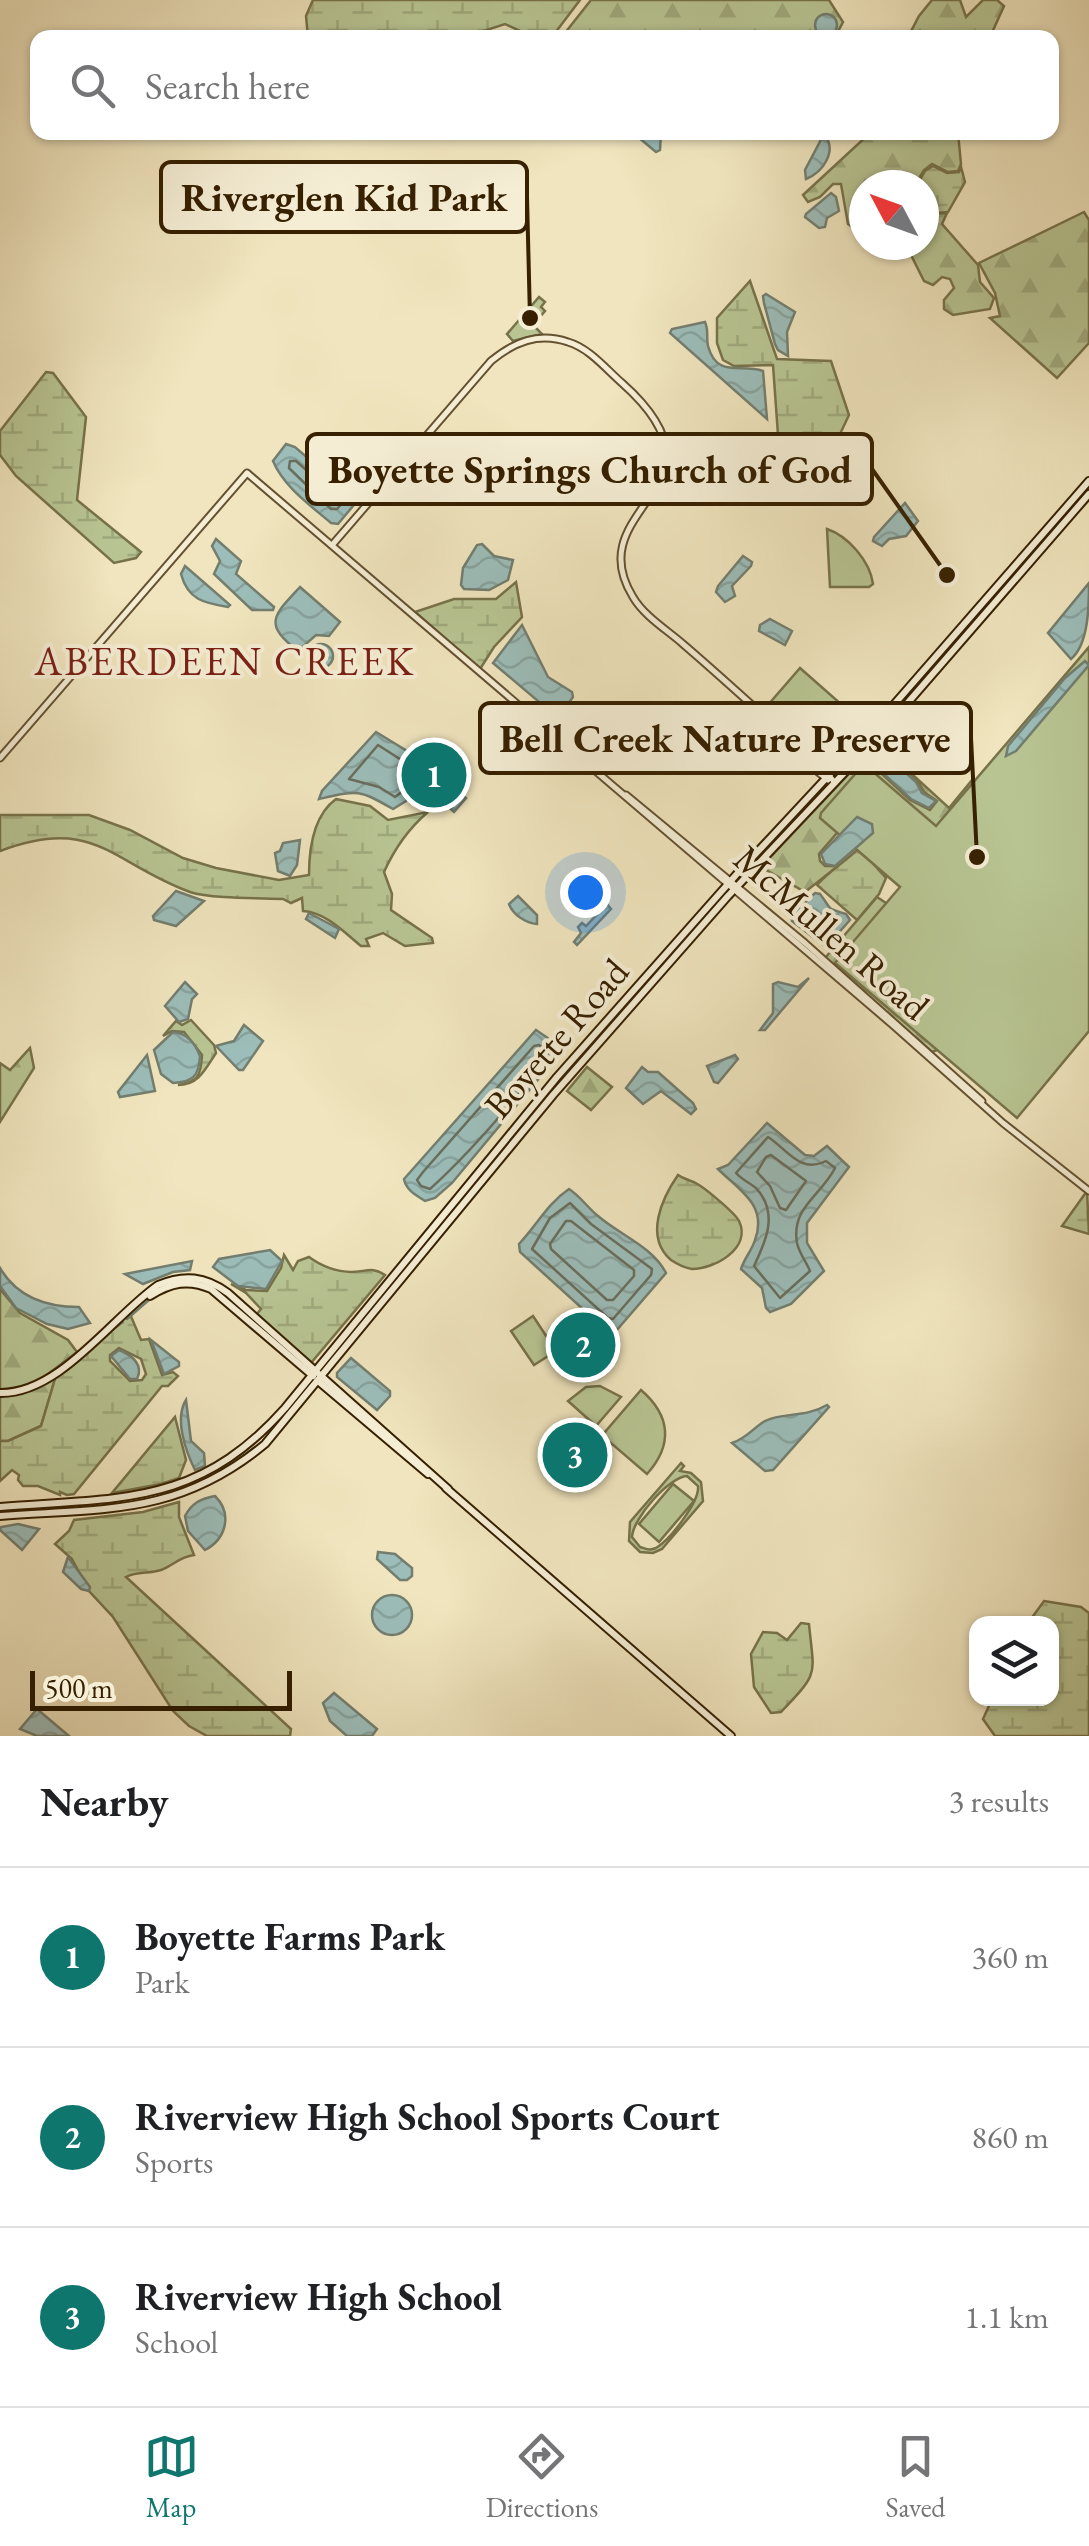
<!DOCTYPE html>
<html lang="en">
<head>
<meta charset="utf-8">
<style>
	:root { --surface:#fff; --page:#f6f6f6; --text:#202124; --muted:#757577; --line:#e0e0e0; --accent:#0f766e }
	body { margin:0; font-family:"EB Garamond",serif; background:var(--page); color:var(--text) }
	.controls { position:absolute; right:30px; bottom:30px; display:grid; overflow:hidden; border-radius:20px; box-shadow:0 2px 8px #0004 }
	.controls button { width:90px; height:90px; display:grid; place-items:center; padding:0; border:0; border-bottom:2px solid var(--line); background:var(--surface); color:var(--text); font:50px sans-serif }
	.compass { position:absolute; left:849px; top:170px; width:90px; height:90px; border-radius:50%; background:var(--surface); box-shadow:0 2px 8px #0004; rotate:311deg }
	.scale { position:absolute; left:30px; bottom:25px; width:262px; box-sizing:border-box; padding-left:10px; border:5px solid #362000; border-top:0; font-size:28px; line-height:35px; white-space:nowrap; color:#362000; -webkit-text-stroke:8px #f5eed5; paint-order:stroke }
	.you { position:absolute; left:585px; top:892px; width:35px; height:35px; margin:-25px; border:8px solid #fff; border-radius:50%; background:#1a73e8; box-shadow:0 0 0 15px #1a73e833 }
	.badge { display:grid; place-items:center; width:65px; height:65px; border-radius:50%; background:var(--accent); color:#fff; font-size:32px; font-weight:700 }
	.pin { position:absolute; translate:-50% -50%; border:5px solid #fff; box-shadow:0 2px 10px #0006 }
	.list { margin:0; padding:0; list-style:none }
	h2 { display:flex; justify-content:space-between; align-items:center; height:130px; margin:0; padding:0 40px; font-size:42px }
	h2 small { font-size:32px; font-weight:400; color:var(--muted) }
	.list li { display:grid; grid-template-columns:65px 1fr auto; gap:30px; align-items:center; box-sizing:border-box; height:180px; padding:0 40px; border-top:2px solid var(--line) }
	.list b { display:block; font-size:38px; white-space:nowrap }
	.list p { margin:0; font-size:32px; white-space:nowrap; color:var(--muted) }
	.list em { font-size:32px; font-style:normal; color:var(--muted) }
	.icon { flex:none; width:55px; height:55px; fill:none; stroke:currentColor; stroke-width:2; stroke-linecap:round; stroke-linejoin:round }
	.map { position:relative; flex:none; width:1089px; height:1736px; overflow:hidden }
	.search { position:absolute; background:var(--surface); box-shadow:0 2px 8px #0004; left:30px; right:30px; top:30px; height:110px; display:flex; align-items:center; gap:25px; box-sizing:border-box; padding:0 35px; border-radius:20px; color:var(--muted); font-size:38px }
	.sheet { height:670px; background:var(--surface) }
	nav { display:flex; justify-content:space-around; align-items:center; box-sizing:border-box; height:140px; border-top:2px solid var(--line); background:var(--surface); font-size:28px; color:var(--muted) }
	nav a { display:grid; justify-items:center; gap:5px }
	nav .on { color:var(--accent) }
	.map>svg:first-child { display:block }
	.forest { fill:url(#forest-firs); stroke:#77724a; stroke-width:2.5; fill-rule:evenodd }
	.wetland { fill:url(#wetland-marsh); stroke:#77724a; stroke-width:2.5; fill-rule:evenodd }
	.green { fill:#b8c593; stroke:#77724a; stroke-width:2.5; fill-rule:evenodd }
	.water { fill:url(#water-waves); stroke:#737e6f; stroke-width:2.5 }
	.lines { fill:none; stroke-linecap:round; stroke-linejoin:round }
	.shore { stroke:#696e5c; stroke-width:2.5 }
	.stream { stroke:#737e6f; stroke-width:2.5 }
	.tertiary-casing { stroke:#645130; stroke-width:9 }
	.secondary-casing { stroke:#362000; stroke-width:10 }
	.tertiary { stroke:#f5eed5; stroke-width:5 }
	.secondary { stroke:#f5eed5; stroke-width:6 }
	.labels { text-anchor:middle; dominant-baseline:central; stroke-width:8; stroke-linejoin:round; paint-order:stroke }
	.street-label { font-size:38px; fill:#362000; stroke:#f5eed5 }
	.neighbourhood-label { font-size:40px; letter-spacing:2.5px; fill:#7a1f14; stroke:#f5eed5 }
	.leader { fill:none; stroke:#362000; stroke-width:4 }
	.callout-dot { fill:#362000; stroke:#f5eed5; stroke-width:4 }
	.callout { fill:#f5eed5; stroke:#362000; stroke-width:4 }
	.callout-label { font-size:40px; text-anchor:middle; font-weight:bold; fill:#362000 }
</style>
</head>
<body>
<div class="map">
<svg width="1089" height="1736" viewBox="0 0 1089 1736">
	<defs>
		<pattern id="forest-firs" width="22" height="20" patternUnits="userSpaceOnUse" patternTransform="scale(2.5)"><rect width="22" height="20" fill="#b8c593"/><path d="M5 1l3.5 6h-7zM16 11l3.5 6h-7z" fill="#9fa97d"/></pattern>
		<pattern id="wetland-marsh" width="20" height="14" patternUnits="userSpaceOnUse" patternTransform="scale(2.5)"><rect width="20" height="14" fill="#b8c593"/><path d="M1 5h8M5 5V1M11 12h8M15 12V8" fill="none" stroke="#9fa97d"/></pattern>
		<pattern id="water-waves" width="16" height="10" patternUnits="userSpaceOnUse" patternTransform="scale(2.5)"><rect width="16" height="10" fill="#9cbdb9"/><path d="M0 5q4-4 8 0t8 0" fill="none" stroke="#87a29d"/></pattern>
	</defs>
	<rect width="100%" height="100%" fill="#f0e5be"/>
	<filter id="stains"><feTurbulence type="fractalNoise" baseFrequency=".002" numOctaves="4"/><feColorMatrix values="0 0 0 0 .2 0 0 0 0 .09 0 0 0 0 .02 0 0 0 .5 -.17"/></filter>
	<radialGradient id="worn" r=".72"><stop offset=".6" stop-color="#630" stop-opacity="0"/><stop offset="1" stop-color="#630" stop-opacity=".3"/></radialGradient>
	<g class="forest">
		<polygon points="591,0 829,0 843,22 835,37 561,38"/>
		<polygon points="932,0 960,0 966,17 983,0 997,0 1004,6 990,37 908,37 919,16"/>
		<polygon points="870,133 958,133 961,164 958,171 948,172 932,164 924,170 915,185 864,185 864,235 848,224 841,184 833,184 820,197 808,202 803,195"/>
		<polygon points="1084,212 1089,220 1089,343 1057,378 990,318 1000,316 995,293 979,263"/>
		<polygon points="947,213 942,224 978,265 980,282 994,298 990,309 953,315 944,309 944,300 954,288 950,279 942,277 933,285 924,281 906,245 924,245 924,214"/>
		<path d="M 878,743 L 949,808 L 972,780 L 986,786 L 1089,901 L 843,826 L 819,854 L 820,861 L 825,866 L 838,866 L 805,892 L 761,867 ZM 882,750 L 917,780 L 924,792 L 937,801 L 930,810 L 910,800 L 870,763 L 873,757 Z"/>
		<polygon points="877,897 889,905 939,1034 937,1050 932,1052 825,958"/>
		<polygon points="30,1048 34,1068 0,1122 0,1063 10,1070"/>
		<polygon points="587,1067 612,1087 591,1110 567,1091"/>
		<polygon points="0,1289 20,1313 68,1340 77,1352 35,1384 0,1391"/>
		<path d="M 62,1370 L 55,1379 L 41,1426 L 8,1441 L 0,1441 L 0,1395 C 25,1395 43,1386 62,1370 Z"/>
	</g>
	<g class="wetland">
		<polygon points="313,0 580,0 552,37 533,37 505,24 477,33 473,37 308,37 306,16"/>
		<polygon points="933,166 947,173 959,172 961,167 965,182 948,212 926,214 924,185 917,185 925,171"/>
		<polygon points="750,281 777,359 831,361 849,415 840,434 817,441 778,435 773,365 734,366 723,360 717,343 717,318"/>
		<polygon points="46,372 53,373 86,417 77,500 141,552 136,558 114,563 16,476 0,455 0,431"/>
		<polygon points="516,582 522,617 494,647 480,669 415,612 454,599 496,599"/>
		<path d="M 336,799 L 370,806 L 388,820 L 428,812 C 409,828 394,850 384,872 L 392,894 L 391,910 L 432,938 L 433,943 L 405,946 L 383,933 L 366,939 L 369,946 L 361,946 C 344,932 325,912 303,911 L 302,898 L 291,903 L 283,899 C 259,898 211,899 190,892 C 111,863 95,815 0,851 L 0,815 L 89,815 L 130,830 L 183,858 L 216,868 L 279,880 L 309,875 C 309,848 314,815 336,799 Z"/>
		<path d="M 859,848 L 886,878 L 879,894 L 857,920 L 817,885 C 830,870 845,862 859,848 Z"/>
		<path d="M 191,1020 L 214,1045 L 216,1053 C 206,1068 199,1085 178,1085 C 194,1081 201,1081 202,1055 L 184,1032 L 172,1031 L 163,1036 L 176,1021 L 182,1025 Z"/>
		<path d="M 678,1175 C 685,1180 692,1180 699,1185 C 707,1190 735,1213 739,1221 C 752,1248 715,1269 692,1269 C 685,1268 677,1264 671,1260 C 644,1237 662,1198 678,1175 Z"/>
		<polygon points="1087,1191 1089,1234 1062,1226"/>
		<path d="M 284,1255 L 293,1270 L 298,1261 L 309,1257 C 321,1266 337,1272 351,1272 C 366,1272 372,1266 385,1275 L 311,1363 L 256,1315 L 261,1309 L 246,1293 L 231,1284 L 246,1290 L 267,1291 L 281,1268 Z"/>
		<path d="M 130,1314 L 141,1340 L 149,1339 L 162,1375 L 173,1372 L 178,1376 L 168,1386 L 162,1386 L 74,1494 L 67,1495 L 60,1492 L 60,1495 L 38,1486 L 23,1486 L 18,1480 L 19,1475 L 12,1470 L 0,1481 L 0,1441 L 8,1441 L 41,1426 L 55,1379 L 62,1370 ZM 119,1348 L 141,1359 L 146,1374 L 142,1380 L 130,1381 L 110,1361 L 110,1355 Z"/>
		<polygon points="175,1417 186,1460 179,1478 161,1484 112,1493"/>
		<path d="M 179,1502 L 179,1517 L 194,1555 C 179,1557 174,1565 161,1570 C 149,1574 137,1571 126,1577 L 291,1729 L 290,1736 L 207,1736 L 189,1726 L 173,1711 L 113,1617 L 89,1591 L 72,1559 L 55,1544 L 69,1531 L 74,1520 L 143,1512 Z"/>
		<polygon points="1044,1601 1081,1607 1089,1613 1089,1736 995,1736 983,1719 992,1699 1052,1698 1052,1624 1028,1623"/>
		<path d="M 801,1623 L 809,1624 C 814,1677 820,1671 781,1712 L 771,1713 L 754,1687 L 751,1654 L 763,1632 L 777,1633 L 787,1640 Z"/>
	</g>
	<g class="green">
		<polygon points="539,297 545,302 541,307 545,311 533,325 542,334 513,341 507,334"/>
		<path d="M 827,529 C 848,536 870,561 873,584 L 869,587 L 830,587 Z"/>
		<polygon points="1089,647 1089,1031 1017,1118 835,963 900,887 820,818 821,813 864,764 936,826"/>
		<path d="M 800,668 L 867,727 L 830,766 C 813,763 805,746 794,735 L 796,731 L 767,706 Z"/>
		<polygon points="441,742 455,754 439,773 442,776 437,780 431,793 437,799 428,810 414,796 430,771 423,761"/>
		<polygon points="533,1316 556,1351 534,1365 511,1331"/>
		<polygon points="570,1320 609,1355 596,1370 557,1336"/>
		<polygon points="600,1386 621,1397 596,1426 568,1401 586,1387"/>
		<path d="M 641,1390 C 671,1416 673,1445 647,1474 L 605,1438 L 605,1432 Z"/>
		<path d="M 681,1463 L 684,1466 L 680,1471 L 691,1473 L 701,1482 L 703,1501 L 662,1549 L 653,1553 L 640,1552 L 629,1541 L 630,1522 ZM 687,1476 L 698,1486 C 700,1501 670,1540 656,1548 C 649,1551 647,1549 640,1547 L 632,1537 C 633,1518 669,1477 687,1476 Z"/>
		<polygon points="673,1484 694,1501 659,1542 639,1524"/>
	</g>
	<g class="water">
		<circle cx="826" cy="25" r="11"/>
		<polygon points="606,133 661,133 660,150 656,152 638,137 613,137"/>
		<path d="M 824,134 C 838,151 823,172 806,179 L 805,170 Z"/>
		<polygon points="831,193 836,197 839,211 827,218 825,227 819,228 805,217 806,214"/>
		<polygon points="766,294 795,312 787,332 788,356 778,350 775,344 764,303 763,296"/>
		<path d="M 705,322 C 709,331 706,337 708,346 C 717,379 741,363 763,371 L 767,419 L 670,333 L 672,329 Z"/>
		<path d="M 286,444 L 295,447 L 338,484 L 355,475 L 363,486 L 363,494 L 338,524 L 331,523 C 310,505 284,487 273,461 Z"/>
		<polygon points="905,503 918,521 906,536 889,539 882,546 873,541 874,537"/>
		<polygon points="216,539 241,561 236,574 274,607 273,610 252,610 214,574 220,561 212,546"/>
		<polygon points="482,544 494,556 513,560 508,580 489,590 464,589 461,585 463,568 477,545"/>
		<polygon points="743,556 752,562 751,566 732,586 735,596 725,602 716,592 718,586"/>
		<path d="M 185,566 L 230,605 L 228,607 C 204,603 188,600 181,574 Z"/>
		<path d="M 1089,583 C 1089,604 1089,644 1071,659 L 1048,633 Z"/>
		<path d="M 300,587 L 340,622 L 329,636 L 316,635 L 298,651 C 263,624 273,616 300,587 Z"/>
		<polygon points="770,619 792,631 785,645 759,631 760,625"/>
		<polygon points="522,625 548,677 572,692 573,697 558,718 493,663"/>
		<circle cx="321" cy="656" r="12"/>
		<polygon points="1085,661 1089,665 1016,751 1006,756 1008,746 1065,678"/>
		<path d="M 376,732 L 425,762 L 430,771 L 414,796 L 393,809 C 358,789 358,790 319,799 L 322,791 Z"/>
		<polygon points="882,751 916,782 922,793 936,801 929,808 911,799 871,762"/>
		<polygon points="442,776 466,798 454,812 430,790"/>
		<polygon points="857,817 872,824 873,833 835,866 825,864 821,854"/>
		<polygon points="300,840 297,865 290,876 278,871 275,853 280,851 283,843"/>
		<polygon points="176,891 204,901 176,926 154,920 153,916"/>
		<path d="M 815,893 L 820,894 C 834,912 824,907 846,914 L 850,920 L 826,947 L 792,921 L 791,915 Z"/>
		<path d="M 518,896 L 537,915 L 537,924 C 526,923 513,915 509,904 Z"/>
		<polygon points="607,904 611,909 577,945 574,942 581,933 578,927 582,923 586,926"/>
		<polygon points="309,913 339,929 335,938 306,919"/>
		<polygon points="809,978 765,1030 760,1030 773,1013 773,984 778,982 798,987"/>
		<polygon points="185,982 197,994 192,999 188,1019 179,1022 165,1006"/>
		<polygon points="244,1025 263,1041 243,1070 239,1070 216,1046 234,1041"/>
		<path d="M 536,1030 L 558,1045 L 560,1053 L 452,1183 L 435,1198 L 425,1201 C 416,1195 406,1190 404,1179 Z"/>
		<path d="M 173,1032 C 187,1033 195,1043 200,1056 C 199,1076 193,1082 173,1083 L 161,1074 L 154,1050 Z"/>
		<polygon points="147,1055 155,1091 120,1097 118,1092"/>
		<polygon points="735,1055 738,1059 718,1083 714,1082 707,1066"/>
		<polygon points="642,1067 648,1072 658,1072 693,1103 696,1109 691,1114 661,1091 643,1104 626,1088"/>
		<path d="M 767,1123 L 805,1155 L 814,1156 L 827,1146 L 849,1167 L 807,1223 L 807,1243 L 824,1271 L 791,1304 L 770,1312 L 766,1308 L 762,1288 L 741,1269 C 744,1259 752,1250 755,1240 C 768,1205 739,1190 718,1169 L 728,1165 Z"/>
		<path d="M 569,1189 C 580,1196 588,1208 598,1216 C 620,1235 653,1247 666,1273 L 616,1331 L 606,1330 L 520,1252 L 519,1244 C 537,1225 547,1204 569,1189 Z"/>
		<polygon points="270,1250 282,1261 266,1289 238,1286 213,1267 219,1259"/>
		<polygon points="192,1261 190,1270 173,1272 143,1284 125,1274"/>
		<path d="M 0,1268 C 17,1297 47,1307 79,1307 L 90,1323 L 68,1329 L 47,1324 L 16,1308 L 0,1286 Z"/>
		<polygon points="151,1340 179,1362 179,1366 164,1374"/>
		<path d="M 119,1350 C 132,1355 144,1365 137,1379 L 130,1379 L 111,1356 Z"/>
		<polygon points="351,1358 390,1391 390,1396 377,1410 337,1377 337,1373"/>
		<path d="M 186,1400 L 191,1441 L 204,1453 L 205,1466 L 195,1470 C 186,1452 174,1419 186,1400 Z"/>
		<path d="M 827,1405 L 829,1407 L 773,1470 L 765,1471 L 732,1443 C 747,1438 753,1428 765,1421 C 783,1412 805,1418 827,1405 Z"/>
		<path d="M 215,1496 C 233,1514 226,1539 205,1550 L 188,1531 L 185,1516 C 192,1503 200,1499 215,1496 Z"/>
		<polygon points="18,1524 39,1529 22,1550 0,1530 1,1527"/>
		<polygon points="378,1552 395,1554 412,1568 412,1576 407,1580 400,1580 377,1559"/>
		<polygon points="68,1557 90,1587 89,1591 81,1589 63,1572"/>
		<circle cx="392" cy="1615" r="20"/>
		<polygon points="334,1693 377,1729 372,1736 347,1736 330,1721 323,1703"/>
		<polygon points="37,1709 69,1736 37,1736 20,1729"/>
	</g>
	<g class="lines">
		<g class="shore">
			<polygon points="290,461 296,461 331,492 343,496 344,501 337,509 331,509 289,468"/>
			<polygon points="378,745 417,770 407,788 395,797 379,787 349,779"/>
			<path d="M 539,1045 L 546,1050 L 548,1055 C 538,1065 533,1077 524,1087 C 495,1123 464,1158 430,1189 L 421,1186 L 417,1180 L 423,1172 L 534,1046 Z"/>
			<path d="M 768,1137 C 788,1150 800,1174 826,1161 L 835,1168 C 821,1196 791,1207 797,1243 C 799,1253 807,1263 810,1271 L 780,1298 L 754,1266 C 766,1241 779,1213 756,1188 C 749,1182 742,1180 736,1173 Z"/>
			<polygon points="771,1155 806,1181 786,1210 780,1208 770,1186 757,1172 766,1157"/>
			<polygon points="570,1203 591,1224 652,1269 651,1275 613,1319 608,1318 532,1249 550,1218"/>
			<polygon points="566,1221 571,1221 634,1270 634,1276 613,1300 607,1300 551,1249 550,1244"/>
		</g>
		<g class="stream">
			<polyline points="127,1319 150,1299"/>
			<polyline points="112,1330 123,1322"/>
		</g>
		<defs>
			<g id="tertiary">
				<path d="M 333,544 L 491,361 C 514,342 538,332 568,342 C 589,348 606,369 622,383 C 740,488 577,506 633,597 C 644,616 667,630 683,644 C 718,674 752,705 785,735 C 802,751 821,764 835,783"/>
				<polyline points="784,735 795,753 828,780"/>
				<polyline points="0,758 247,473 894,1026 1003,1123 1089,1191"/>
				<polyline points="626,795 805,943 982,1101"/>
			</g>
			<g id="secondary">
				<path d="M 150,1296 C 171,1283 188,1279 211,1289 L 313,1376"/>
				<polyline points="318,1381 428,1474"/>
				<path d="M 0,1393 C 60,1394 112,1317 158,1285 C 184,1274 205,1276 228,1293 L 448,1489"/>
				<polyline points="446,1488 731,1736"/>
				<path d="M 0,1507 C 120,1497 197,1507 285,1408 L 557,1077 L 736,875 L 884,716 L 1089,481"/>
				<path d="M 0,1516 C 105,1508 178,1516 265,1444 L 553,1095 L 728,896 L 878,737 L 1089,494"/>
			</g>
		</defs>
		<use href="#tertiary" class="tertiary-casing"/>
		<use href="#secondary" class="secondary-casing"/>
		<use href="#tertiary" class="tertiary"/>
		<use href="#secondary" class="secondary"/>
	</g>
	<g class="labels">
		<g class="street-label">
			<text transform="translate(832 932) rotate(41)">McMullen Road</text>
			<text transform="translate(556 1038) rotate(-49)">Boyette Road</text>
		</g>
		<g class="neighbourhood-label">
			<text x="225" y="661">ABERDEEN CREEK</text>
		</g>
	</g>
	<path class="leader" d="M530 318L527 197M947 575L872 469M977 857L971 738"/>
	<g class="callout-dot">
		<circle cx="530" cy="318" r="10"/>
		<circle cx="947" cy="575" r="10"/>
		<circle cx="977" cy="857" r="10"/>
	</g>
	<g class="callout">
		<rect x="161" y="162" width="366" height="70" rx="10"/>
		<rect x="307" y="434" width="565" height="70" rx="10"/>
		<rect x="480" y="703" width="491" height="70" rx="10"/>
	</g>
	<g class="callout-label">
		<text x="344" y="211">Riverglen Kid Park</text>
		<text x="590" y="483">Boyette Springs Church of God</text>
		<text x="725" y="752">Bell Creek Nature Preserve</text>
	</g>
	<rect width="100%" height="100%" filter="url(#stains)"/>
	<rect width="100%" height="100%" fill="url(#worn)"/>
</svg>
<div class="controls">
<button><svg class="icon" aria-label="layers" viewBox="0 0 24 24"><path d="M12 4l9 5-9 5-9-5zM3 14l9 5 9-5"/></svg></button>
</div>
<svg class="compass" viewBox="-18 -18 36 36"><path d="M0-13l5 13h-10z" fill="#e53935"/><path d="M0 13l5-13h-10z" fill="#757577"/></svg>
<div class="scale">500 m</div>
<div class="you"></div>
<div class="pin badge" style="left:434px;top:775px">1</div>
<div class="pin badge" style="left:583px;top:1345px">2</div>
<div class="pin badge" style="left:575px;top:1455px">3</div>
<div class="search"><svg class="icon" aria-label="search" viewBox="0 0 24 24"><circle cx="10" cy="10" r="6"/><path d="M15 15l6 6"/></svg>Search here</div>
</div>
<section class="sheet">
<h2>Nearby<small>3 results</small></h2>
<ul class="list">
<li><span class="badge">1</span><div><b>Boyette Farms Park</b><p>Park</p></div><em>360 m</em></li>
<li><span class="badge">2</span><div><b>Riverview High School Sports Court</b><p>Sports</p></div><em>860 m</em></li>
<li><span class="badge">3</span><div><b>Riverview High School</b><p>School</p></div><em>1.1 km</em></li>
</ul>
</section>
<nav>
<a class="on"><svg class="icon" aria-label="map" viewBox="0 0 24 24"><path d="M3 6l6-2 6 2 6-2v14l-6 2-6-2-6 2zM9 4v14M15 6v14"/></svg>Map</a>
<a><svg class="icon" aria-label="directions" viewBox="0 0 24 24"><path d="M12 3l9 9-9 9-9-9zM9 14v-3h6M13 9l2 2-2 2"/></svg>Directions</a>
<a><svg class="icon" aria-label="saved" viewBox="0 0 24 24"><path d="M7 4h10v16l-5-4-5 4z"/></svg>Saved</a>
</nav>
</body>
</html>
